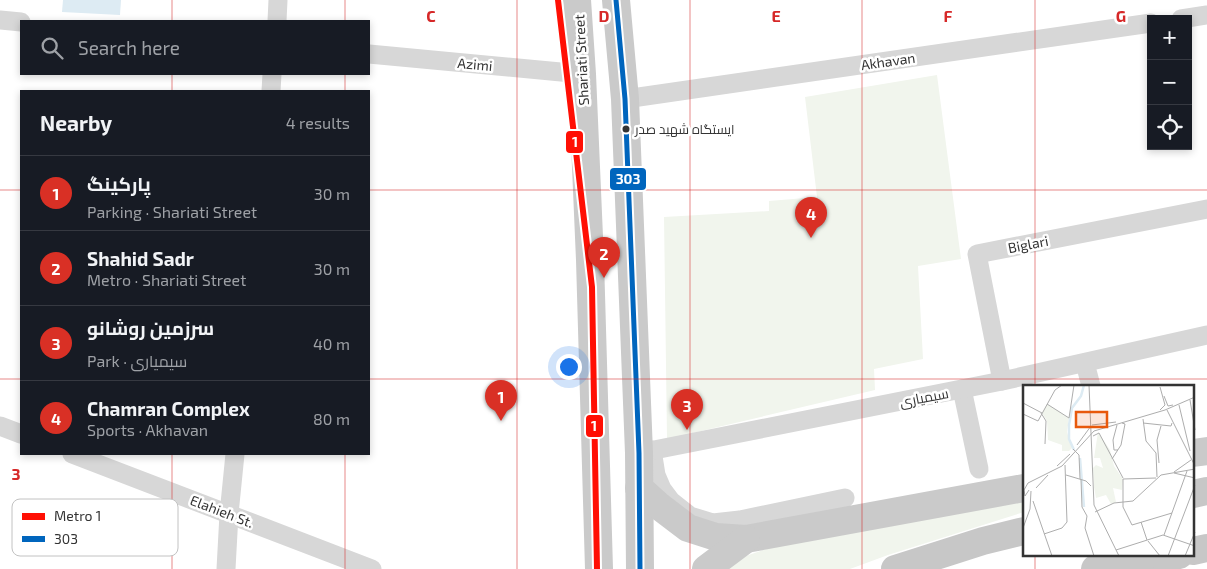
<!DOCTYPE html>
<html lang="en">
<head>
<meta charset="utf-8">
<style>
	:root { --surface:#171b24; --page:#242831; --text:#f1f3f6; --muted:#9ea1a6; --line:#363941; --accent:#d93025 }
	body { margin:0; font-family:"Exo 2",Cairo,sans-serif; background:var(--page); color:var(--text) }
	.controls { position:absolute; right:15px; top:15px; display:grid; overflow:hidden; border-radius:0px; box-shadow:0 2px 8px #0003 }
	.controls button { width:45px; height:45px; display:grid; place-items:center; padding:0; border:0; border-bottom:1px solid var(--line); background:var(--surface); color:var(--text); font:25px sans-serif }
	.you { position:absolute; left:568px; top:366px; width:18px; height:18px; margin:-12px; border:4px solid #fff; border-radius:50%; background:#1a73e8; box-shadow:0 0 0 8px #1a73e833 }
	.badge { display:grid; place-items:center; width:32px; height:32px; border-radius:50%; background:var(--accent); color:#fff; font-size:16px; font-weight:700 }
	.pin { position:absolute; translate:-50% -41px; filter:drop-shadow(0 1px 2px #0008) }
	.pin::after { content:''; position:absolute; top:26px; width:18px; height:15px; background:inherit; clip-path:polygon(0 0,100% 0,50% 100%) }
	.list { margin:0; padding:0; list-style:none }
	h2 { display:flex; justify-content:space-between; align-items:center; height:65px; margin:0; padding:0 20px; font-size:21px }
	h2 small { font-size:16px; font-weight:400; color:var(--muted) }
	.list li { display:grid; grid-template-columns:32px 1fr auto; gap:15px; align-items:center; box-sizing:border-box; height:75px; padding:0 20px; border-top:1px solid var(--line) }
	.list b { display:block; font-size:19px; white-space:nowrap }
	.list p { margin:0; font-size:16px; white-space:nowrap; color:var(--muted) }
	.list em { font-size:16px; font-style:normal; color:var(--muted) }
	.icon { flex:none; width:28px; height:28px; fill:none; stroke:currentColor; stroke-width:2; stroke-linecap:round; stroke-linejoin:round }
	.map { position:relative; flex:none; width:1207px; height:569px; overflow:hidden }
	.search { position:absolute; background:var(--surface); box-shadow:0 2px 8px #0003; left:20px; top:20px; width:350px; height:55px; display:flex; align-items:center; gap:12px; box-sizing:border-box; padding:0 18px; border-radius:0px; color:var(--muted); font-size:19px }
	.panel { position:absolute; background:var(--surface); box-shadow:0 2px 8px #0003; left:20px; top:90px; width:350px; height:365px; border-radius:0px }
	.map>svg:first-child { display:block }
	.green { fill:#f1f5ed }
	.water { fill:#ddebf3 }
	.lines { fill:none; stroke-linecap:round; stroke-linejoin:round }
	.minor { stroke:#d7d7d7; stroke-width:19 }
	.primary { stroke:#cacaca; stroke-width:28 }
	.trunk { stroke:#c7c7c7; stroke-width:28 }
	.bus-1-casing { stroke:#fff; stroke-width:9 }
	.bus-1 { stroke:#0065bd; stroke-width:5 }
	.metro-1-casing { stroke:#fff; stroke-width:10 }
	.metro-1 { stroke:#ff0f04; stroke-width:6 }
	.grid { fill:none; stroke:#d62828; stroke-width:1; stroke-opacity:0.55 }
	.bus-dot { fill:#333; stroke:#fff; stroke-width:2 }
	.labels { text-anchor:middle; dominant-baseline:central; stroke-width:5; stroke-linejoin:round; paint-order:stroke }
	.bus-label { font-size:13px; fill:#333; stroke:#fff; text-anchor:start }
	.street-label { font-size:14px; fill:#333; stroke:#fff }
	.inset-river { fill:none; stroke:#ddebf3; stroke-width:2.5 }
	.inset-road { fill:none; stroke:#adadad; stroke-width:1 }
	.view { fill:#e8590c; fill-opacity:0.15; stroke:#e8590c; stroke-width:2.5 }
	.inset-edge { fill:none; stroke:#333; stroke-width:2.5 }
	.key { fill:#fff; stroke:#c2c2c2; stroke-width:1 }
	.key-label { font-size:14px; fill:#333 }
	.grid-label { font-size:16px; text-anchor:middle; font-weight:bold; fill:#d62828; stroke:#fff; stroke-width:5; stroke-linejoin:round; paint-order:stroke }
	.line-badge { stroke:#fff; stroke-width:2 }
	.badge-label { font-size:14px; text-anchor:middle; font-weight:bold; fill:#fff }
</style>
</head>
<body>
<div class="map">
<svg width="1207" height="569" viewBox="0 0 1207 569">
	<rect width="100%" height="100%" fill="#fff"/>
	<g class="green">
		<polygon points="937,75 961,259 918,266 923,359 874,369 875,390 667,439 664,217 769,211 769,201 817,197 805,97"/>
		<polygon points="1024,498 1024,512 888,555 850,569 728,569 743,557 787,542"/>
	</g>
	<polygon class="water" points="63,0 121,0 120,15 62,12"/>
	<g class="lines">
		<g class="minor">
			<polyline points="1181,19 1207,15"/>
			<polyline points="0,20 21,22"/>
			<polyline points="277,21 278,0"/>
			<polyline points="369,54 582,74"/>
			<polyline points="271,91 272,74"/>
			<polyline points="625,99 1151,23"/>
			<polyline points="1085,363 1091,386"/>
			<polyline points="1002,381 977,254 1207,209"/>
			<polyline points="962,389 979,469"/>
			<polyline points="0,426 21,434"/>
			<polyline points="652,450 656,475 662,489 671,501 690,516 713,523 740,520 845,498"/>
			<polyline points="639,453 1002,381 1207,335"/>
			<polyline points="72,454 372,569"/>
			<polyline points="226,569 229,514 235,454"/>
		</g>
		<g class="primary">
			<polyline points="577,0 582,74 590,260 599,569"/>
			<polyline points="616,0 625,99 639,453 640,569"/>
			<polyline points="1193,453 1207,451"/>
			<polyline points="639,488 659,506 688,528 716,537 746,539 1024,488"/>
			<polyline points="706,569 746,539"/>
		</g>
		<g class="trunk">
			<polyline points="1193,494 1207,491"/>
			<polyline points="1193,551 1207,548"/>
			<polyline points="1132,567 1179,555"/>
			<polyline points="895,569 983,541 1024,531"/>
			<polyline points="1095,569 1148,555"/>
		</g>
		<defs>
			<polyline id="bus-1" points="616,0 625,99 639,453 640,569"/>
		</defs>
		<use href="#bus-1" class="bus-1-casing"/>
		<use href="#bus-1" class="bus-1"/>
		<defs>
			<polyline id="metro-1" points="558,0 592,287 597,569"/>
		</defs>
		<use href="#metro-1" class="metro-1-casing"/>
		<use href="#metro-1" class="metro-1"/>
	</g>
	<path class="grid" d="M 172,0 L 172,21M 345,0 L 345,21M 517,0 L 517,569M 690,0 L 690,569M 862,0 L 862,569M 1035,0 L 1035,386M 172,74 L 172,91M 345,74 L 345,91M 0,190 L 21,190M 369,190 L 1207,190M 0,379 L 21,379M 369,379 L 1207,379M 172,454 L 172,569M 345,454 L 345,569M 1035,555 L 1035,569"/>
	<circle class="bus-dot" cx="626" cy="129" r="4.5"/>
	<g class="labels">
		<g class="bus-label">
			<text x="635" y="129">ایستگاه شهید صدر</text>
		</g>
		<g class="street-label">
			<text transform="translate(581 60) rotate(-93)">Shariati Street</text>
			<text transform="translate(888 61) rotate(-8)">Akhavan</text>
			<text transform="translate(475 64) rotate(5)">Azimi</text>
			<text transform="translate(1028 244) rotate(-11)">Biglari</text>
			<text transform="translate(924 397) rotate(-11)">سیمیاری</text>
			<text transform="translate(222 511) rotate(21)">Elahieh St.</text>
		</g>
	</g>
	<g transform="translate(1023 385)">
		<rect width="171" height="171" fill="#fff"/>
		<path d="M 24,19 L 46,33 L 44,47 L 49,63 L 46,66 L 39,66 L 39,60 L 25,55 L 24,36 L 19,28 ZM 75,47 L 87,65 L 91,81 L 100,94 L 99,105 L 90,103 L 93,117 L 88,119 L 83,110 L 73,113 L 71,102 L 70,83 L 73,80 L 80,83 L 77,73 L 71,73 Z" fill="#f1f5ed"/>
		<path class="inset-river" d="M 51,65 L 46,54 L 46,40 L 49,23 L 58,11 L 61,0M 57,73 L 61,122"/>
		<path class="inset-road" d="M 66,0 L 71,120 L 96,171M 137,2 L 142,20 L 137,25M 141,11 L 145,21 L 150,20M 167,15 L 172,45M 0,18 L 19,28M 24,19 L 46,33 L 51,0M 156,20 L 167,66M 144,25 L 172,81M 18,28 L 23,36 L 22,59M 0,29 L 15,36 L 32,5 L 39,0M 120,34 L 123,56 L 133,68 L 134,92M 120,38 L 148,41 L 149,38M 69,40 L 93,37M 94,40 L 90,55 L 91,65 L 95,65M 70,51 L 76,48 L 100,93M 54,60 L 68,41M 50,64 L 56,70 L 57,94M 89,74 L 98,60 L 102,39 L 99,38M 136,78 L 134,55 L 138,41M 34,81 L 47,69M 151,87 L 168,75M 151,88 L 172,93M 43,90 L 63,96 L 68,101M 58,94 L 59,122 L 64,131 L 62,143 L 71,171M 100,94 L 100,122 L 109,140 L 149,128M 100,94 L 133,93M 13,103 L 25,90M 6,105 L 2,111 L 1,105 L 5,98 L 39,81 L 71,46 L 142,25 L 172,12M 10,116 L 29,171M 72,127 L 91,118 L 110,116 L 138,90 L 172,84M 118,137 L 124,155M 0,143 L 7,124 L 8,106M 21,149 L 39,143 L 44,137 L 42,80M 141,150 L 164,86M 125,156 L 137,171M 93,165 L 140,150 L 172,161M 145,171 L 172,100M 162,171 L 172,147"/>
		<path class="view" d="M 53,27 L 84,27 L 84,42 L 53,42 Z"/>
		<rect width="171" height="171" class="inset-edge"/>
	</g>
	<rect x="12" y="499" width="166" height="57" rx="8" class="key"/>
	<rect x="22" y="513" width="23" height="7" fill="#ff0f04"/>
	<rect x="22" y="536" width="23" height="6" fill="#0065bd"/>
	<g class="key-label">
		<text x="54" y="521">Metro 1</text>
		<text x="54" y="544">303</text>
	</g>
	<g class="grid-label">
		<text x="431" y="22">C</text>
		<text x="604" y="22">D</text>
		<text x="776" y="22">E</text>
		<text x="948" y="22">F</text>
		<text x="1121" y="22">G</text>
		<text x="16" y="480">3</text>
	</g>
	<g class="line-badge">
		<rect x="565" y="130" width="19" height="24" rx="5" fill="#ff0f04"/>
		<rect x="609" y="167" width="38" height="24" rx="5" fill="#0065bd"/>
		<rect x="585" y="414" width="19" height="24" rx="5" fill="#ff0f04"/>
	</g>
	<g class="badge-label">
		<text x="575" y="147">1</text>
		<text x="628" y="184">303</text>
		<text x="594" y="431">1</text>
	</g>
</svg>
<div class="controls">
<button>+</button>
<button>−</button>
<button><svg class="icon" aria-label="locate" viewBox="0 0 24 24"><circle cx="12" cy="12" r="6"/><path d="M12 2v4M12 18v4M2 12h4M18 12h4"/></svg></button>
</div>
<div class="you"></div>
<div class="pin badge" style="left:501px;top:421px">1</div>
<div class="pin badge" style="left:604px;top:278px">2</div>
<div class="pin badge" style="left:687px;top:430px">3</div>
<div class="pin badge" style="left:811px;top:238px">4</div>
<div class="search"><svg class="icon" aria-label="search" viewBox="0 0 24 24"><circle cx="10" cy="10" r="6"/><path d="M15 15l6 6"/></svg>Search here</div>
<section class="panel">
<h2>Nearby<small>4 results</small></h2>
<ul class="list">
<li><span class="badge">1</span><div><b>پارکینگ</b><p>Parking · Shariati Street</p></div><em>30 m</em></li>
<li><span class="badge">2</span><div><b>Shahid Sadr</b><p>Metro · Shariati Street</p></div><em>30 m</em></li>
<li><span class="badge">3</span><div><b>سرزمین روشانو</b><p>Park · سیمیاری</p></div><em>40 m</em></li>
<li><span class="badge">4</span><div><b>Chamran Complex</b><p>Sports · Akhavan</p></div><em>80 m</em></li>
</ul>
</section>
</div>
</body>
</html>
